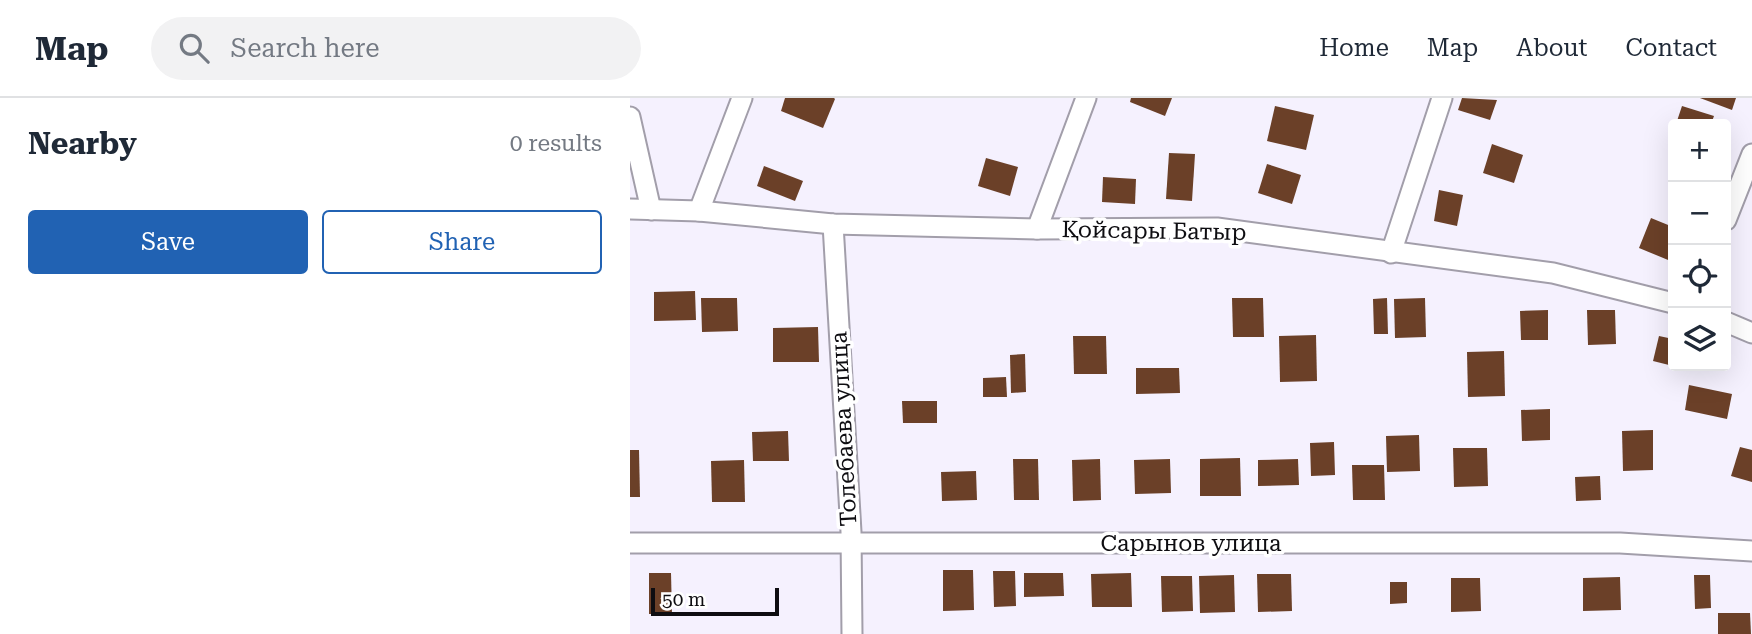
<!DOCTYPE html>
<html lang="en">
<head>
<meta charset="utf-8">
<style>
	:root { --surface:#fff; --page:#f2f2f3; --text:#1f2937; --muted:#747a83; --line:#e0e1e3; --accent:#2162b3 }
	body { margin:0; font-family:"Roboto Serif",serif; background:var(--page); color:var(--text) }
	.controls { position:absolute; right:21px; top:21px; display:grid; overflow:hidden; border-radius:7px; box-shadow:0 7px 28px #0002 }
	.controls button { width:63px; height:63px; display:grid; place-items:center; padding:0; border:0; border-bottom:2px solid var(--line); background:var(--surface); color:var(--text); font:35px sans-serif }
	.scale { position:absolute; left:21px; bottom:18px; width:128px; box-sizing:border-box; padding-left:7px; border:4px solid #0e0d11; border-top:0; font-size:19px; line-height:24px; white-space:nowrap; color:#0e0d11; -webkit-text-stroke:5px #fff; paint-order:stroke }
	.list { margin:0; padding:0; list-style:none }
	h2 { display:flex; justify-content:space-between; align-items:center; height:91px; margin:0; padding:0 28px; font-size:30px }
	h2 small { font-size:23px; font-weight:400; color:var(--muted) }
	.actions { display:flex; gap:14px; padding:21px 28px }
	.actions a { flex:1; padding:16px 0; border:2px solid var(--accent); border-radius:7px; text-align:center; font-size:24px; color:var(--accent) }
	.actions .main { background:var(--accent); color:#fff }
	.icon { flex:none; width:38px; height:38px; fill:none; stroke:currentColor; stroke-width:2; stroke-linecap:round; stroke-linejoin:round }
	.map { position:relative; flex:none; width:1122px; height:536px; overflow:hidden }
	header { display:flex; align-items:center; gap:42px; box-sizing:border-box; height:98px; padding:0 35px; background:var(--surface); border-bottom:2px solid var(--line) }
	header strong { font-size:33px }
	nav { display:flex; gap:38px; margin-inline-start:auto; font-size:24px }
	.search { width:490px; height:63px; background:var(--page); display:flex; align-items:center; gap:18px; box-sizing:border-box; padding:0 24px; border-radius:38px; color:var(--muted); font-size:26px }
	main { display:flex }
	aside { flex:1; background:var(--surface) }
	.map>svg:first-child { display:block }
	.building { fill:#6b4028 }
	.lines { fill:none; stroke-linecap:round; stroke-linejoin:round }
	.minor-casing { stroke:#a29eaa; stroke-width:23 }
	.minor { stroke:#fff; stroke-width:19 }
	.labels { text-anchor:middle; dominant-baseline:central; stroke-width:7; stroke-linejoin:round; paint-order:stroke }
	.street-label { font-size:23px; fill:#0e0d11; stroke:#fff }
</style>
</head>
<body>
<header>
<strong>Map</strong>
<div class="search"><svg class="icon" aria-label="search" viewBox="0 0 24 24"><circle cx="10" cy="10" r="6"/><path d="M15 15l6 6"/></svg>Search here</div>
<nav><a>Home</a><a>Map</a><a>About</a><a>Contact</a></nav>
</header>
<main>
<aside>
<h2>Nearby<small>0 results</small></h2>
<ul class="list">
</ul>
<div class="actions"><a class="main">Save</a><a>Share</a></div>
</aside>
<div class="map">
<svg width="1122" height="536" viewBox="0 0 1122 536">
	<rect width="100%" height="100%" fill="#f5f1fe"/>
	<g class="building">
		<polygon points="155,0 204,0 205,1 193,30 151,13"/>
		<polygon points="501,0 542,0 535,18 500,4"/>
		<polygon points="832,0 867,2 860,22 828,12"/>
		<polygon points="1070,0 1106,0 1102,12"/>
		<polygon points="645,8 684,17 676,52 637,43"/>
		<polygon points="1052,8 1084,18 1081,26 1046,26"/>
		<polygon points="862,46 893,57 884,85 853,75"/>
		<polygon points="539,55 565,56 562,103 536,101"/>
		<polygon points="356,60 388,69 380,98 348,88"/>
		<polygon points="637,66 671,77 662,106 628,95"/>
		<polygon points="134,68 173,83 165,103 127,88"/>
		<polygon points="473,79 506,81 505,106 472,104"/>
		<polygon points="809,92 833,97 827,128 804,123"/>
		<polygon points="1021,120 1043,129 1043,164 1009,150"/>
		<polygon points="65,193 66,222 24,223 24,194"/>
		<polygon points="71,200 107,200 108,233 72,234"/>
		<polygon points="602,200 633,200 634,239 603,239"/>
		<polygon points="757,200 758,236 744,236 743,201"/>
		<polygon points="795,200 796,239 765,240 764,201"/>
		<polygon points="918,212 918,242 891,242 890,213"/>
		<polygon points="957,212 985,212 986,246 958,247"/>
		<polygon points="188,229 189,264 143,264 143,230"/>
		<polygon points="686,237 687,283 650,284 649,238"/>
		<polygon points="443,238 476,238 477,276 444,276"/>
		<polygon points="1029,238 1043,241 1043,268 1023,263"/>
		<polygon points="874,253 875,298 838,299 837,254"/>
		<polygon points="395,256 396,294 381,295 380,257"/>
		<polygon points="506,270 549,270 550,295 506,296"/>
		<polygon points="376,279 377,299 353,299 353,280"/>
		<polygon points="1059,287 1102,296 1097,321 1055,312"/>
		<polygon points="272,303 307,303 307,325 273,325"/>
		<polygon points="920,311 920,342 892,343 891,312"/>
		<polygon points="1023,332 1023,372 993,373 992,333"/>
		<polygon points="158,333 159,363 123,363 122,334"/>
		<polygon points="789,337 790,373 757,374 756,338"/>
		<polygon points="704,344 705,377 681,378 680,345"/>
		<polygon points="1110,349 1122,352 1122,384 1101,378"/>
		<polygon points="823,350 857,350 858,388 824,389"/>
		<polygon points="0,352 9,352 10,399 0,399"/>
		<polygon points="610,360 611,398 570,398 570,361"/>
		<polygon points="383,361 408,361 409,402 384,402"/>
		<polygon points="470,361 471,402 443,403 442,362"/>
		<polygon points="540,361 541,395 505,396 504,362"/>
		<polygon points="668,361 669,387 628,388 628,362"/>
		<polygon points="114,362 115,404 82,404 81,363"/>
		<polygon points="722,367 754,367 755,402 723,402"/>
		<polygon points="346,373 347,402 312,403 311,374"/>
		<polygon points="970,378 971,402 946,403 945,379"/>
		<polygon points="313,472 343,472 344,512 313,513"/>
		<polygon points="363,473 385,473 386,508 364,509"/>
		<polygon points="19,475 41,475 42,516 19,516"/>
		<polygon points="394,475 433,475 434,498 394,499"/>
		<polygon points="501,475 502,509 462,509 461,476"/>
		<polygon points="627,476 661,476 662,513 628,514"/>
		<polygon points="604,477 605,514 570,515 569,478"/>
		<polygon points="1064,477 1080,477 1081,510 1065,511"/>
		<polygon points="531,478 562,478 563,513 532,514"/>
		<polygon points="990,479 991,512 953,513 953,480"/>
		<polygon points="821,480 850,480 851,513 821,514"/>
		<polygon points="760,484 777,484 777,505 760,506"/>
		<polygon points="1088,515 1120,515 1121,536 1088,536"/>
	</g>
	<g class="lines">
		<defs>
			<g id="minor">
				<polyline points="0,19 21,112"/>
				<polyline points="0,111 69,113 203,126 407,131 587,130 923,175 1043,205"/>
				<polyline points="69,113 112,0"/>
				<polyline points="1096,122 1122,56"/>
				<polyline points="203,126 221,434 222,536"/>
				<polyline points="407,131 456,0"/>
				<polyline points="761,155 812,0"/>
				<polyline points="1096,224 1122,235"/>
				<polyline points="0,445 990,445 1122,453"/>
			</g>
		</defs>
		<use href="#minor" class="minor-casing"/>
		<use href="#minor" class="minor"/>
	</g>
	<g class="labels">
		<g class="street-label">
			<text transform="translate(524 133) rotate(1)">Қойсары Батыр</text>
			<text transform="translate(214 331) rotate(-93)">Толебаева улица</text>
			<text x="561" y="445">Сарынов улица</text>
		</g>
	</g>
</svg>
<div class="controls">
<button>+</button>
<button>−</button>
<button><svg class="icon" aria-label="locate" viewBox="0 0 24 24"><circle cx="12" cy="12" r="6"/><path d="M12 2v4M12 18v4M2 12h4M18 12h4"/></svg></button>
<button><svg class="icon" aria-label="layers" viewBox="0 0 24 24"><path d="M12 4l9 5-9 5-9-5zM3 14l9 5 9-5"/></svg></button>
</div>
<div class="scale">50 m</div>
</div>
</main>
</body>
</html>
